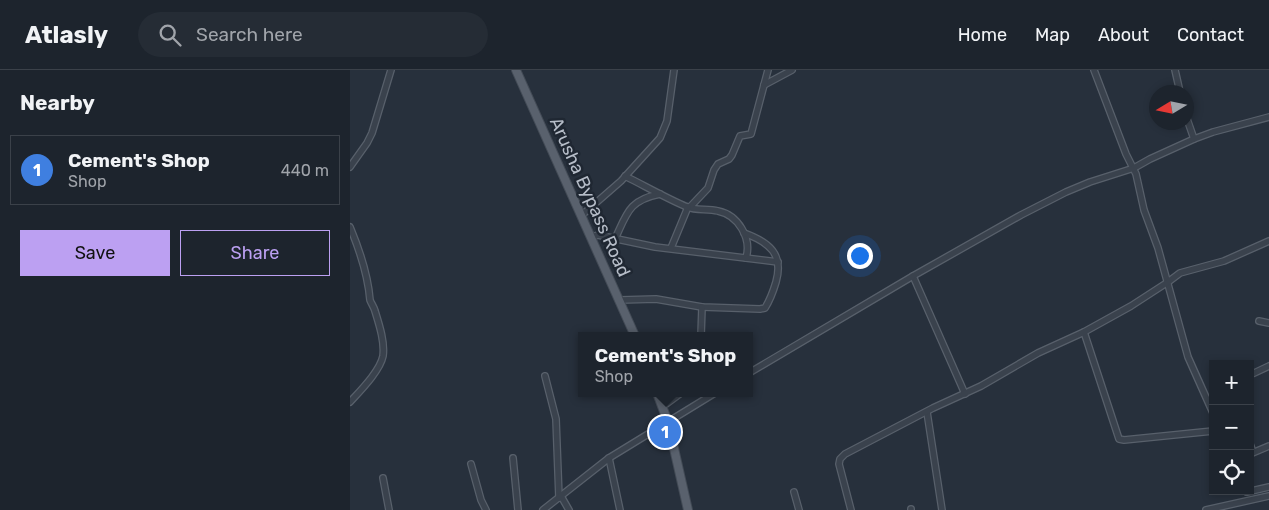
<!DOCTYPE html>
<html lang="en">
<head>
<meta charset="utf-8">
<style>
	:root { --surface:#1d242d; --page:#252c35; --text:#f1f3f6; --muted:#a0a4aa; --line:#3b4149; --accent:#bca0f2 }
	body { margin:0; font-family:Rubik,sans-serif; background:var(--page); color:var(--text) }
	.controls { position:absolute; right:15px; bottom:15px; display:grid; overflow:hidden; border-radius:0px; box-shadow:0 2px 8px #0003 }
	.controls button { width:45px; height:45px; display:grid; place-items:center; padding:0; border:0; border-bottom:1px solid var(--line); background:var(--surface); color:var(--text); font:25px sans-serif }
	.compass { position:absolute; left:799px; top:15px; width:45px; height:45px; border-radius:50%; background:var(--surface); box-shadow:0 2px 8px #0003; rotate:260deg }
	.you { position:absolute; left:509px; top:185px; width:18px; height:18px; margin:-12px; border:4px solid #fff; border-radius:50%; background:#1a73e8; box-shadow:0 0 0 8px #1a73e833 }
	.badge { display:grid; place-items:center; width:32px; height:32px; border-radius:50%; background:var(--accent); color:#fff; font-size:16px; font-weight:700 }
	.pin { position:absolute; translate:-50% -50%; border:2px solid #fff; box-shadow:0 1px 5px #0006 }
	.popup { position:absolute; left:228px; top:262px; width:175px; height:65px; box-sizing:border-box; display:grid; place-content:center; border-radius:0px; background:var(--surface); filter:drop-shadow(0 1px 4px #0005); font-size:16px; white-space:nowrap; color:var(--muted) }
	.popup b { font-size:19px; color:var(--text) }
	.popup::after { content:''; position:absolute; left:50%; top:100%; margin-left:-10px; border:10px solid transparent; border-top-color:var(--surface) }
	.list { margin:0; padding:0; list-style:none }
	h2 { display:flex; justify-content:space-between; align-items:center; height:65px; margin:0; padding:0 20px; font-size:21px }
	h2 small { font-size:16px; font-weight:400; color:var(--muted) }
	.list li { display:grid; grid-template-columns:32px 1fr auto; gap:15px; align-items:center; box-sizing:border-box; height:70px; margin:0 10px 10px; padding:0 10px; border:1px solid var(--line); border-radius:0px }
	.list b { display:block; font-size:19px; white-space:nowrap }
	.list p { margin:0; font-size:16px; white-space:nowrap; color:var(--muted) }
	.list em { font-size:16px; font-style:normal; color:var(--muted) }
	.actions { display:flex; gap:10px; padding:15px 20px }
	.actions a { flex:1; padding:11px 0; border:1px solid var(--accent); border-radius:0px; text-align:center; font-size:18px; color:var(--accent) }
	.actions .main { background:var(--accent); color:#111 }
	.icon { flex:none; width:28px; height:28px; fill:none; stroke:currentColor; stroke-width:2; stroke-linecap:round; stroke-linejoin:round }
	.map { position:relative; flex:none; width:919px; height:440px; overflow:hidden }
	header { display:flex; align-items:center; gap:30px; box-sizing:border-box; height:70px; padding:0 25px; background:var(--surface); border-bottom:1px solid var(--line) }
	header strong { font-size:24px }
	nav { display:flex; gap:28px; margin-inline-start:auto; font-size:18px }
	.search { width:350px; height:45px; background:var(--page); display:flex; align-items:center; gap:12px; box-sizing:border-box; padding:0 18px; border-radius:28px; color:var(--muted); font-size:19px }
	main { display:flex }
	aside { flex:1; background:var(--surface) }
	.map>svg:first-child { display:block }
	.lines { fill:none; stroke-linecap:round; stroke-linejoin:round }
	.minor-casing { stroke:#58606b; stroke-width:8 }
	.major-casing { stroke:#434b56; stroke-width:10 }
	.minor { stroke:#3a424d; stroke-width:5.5 }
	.major { stroke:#59616d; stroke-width:8 }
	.labels { text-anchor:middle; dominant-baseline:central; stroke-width:5; stroke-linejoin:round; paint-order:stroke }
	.street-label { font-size:18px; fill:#b6bdc8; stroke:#1f2732 }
</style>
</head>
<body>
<header>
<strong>Atlasly</strong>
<div class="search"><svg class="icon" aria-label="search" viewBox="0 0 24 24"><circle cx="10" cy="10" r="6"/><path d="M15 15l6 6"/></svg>Search here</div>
<nav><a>Home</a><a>Map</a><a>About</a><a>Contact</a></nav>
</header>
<main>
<aside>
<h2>Nearby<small></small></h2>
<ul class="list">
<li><span class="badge" style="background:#3f7fe0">1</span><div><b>Cement's Shop</b><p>Shop</p></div><em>440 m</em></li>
</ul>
<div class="actions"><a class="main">Save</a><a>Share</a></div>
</aside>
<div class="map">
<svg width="919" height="440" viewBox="0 0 919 440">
	<rect width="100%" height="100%" fill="#27303c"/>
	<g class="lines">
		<defs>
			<g id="minor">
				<polyline points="744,0 776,84 786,104 794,140 808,178 838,287 863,343"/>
				<polyline points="825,0 830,22"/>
				<polyline points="414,15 442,0"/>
				<polyline points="836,46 844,69"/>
				<polyline points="0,97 17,73 22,63 41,0"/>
				<path d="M 275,106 C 295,116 316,128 337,137 C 347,141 358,138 368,141 C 388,145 402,168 396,188"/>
				<polyline points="340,137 358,118 364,100 368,94 379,89 382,85 390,66 401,64 418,0"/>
				<polyline points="232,145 271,111 310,68 317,51 324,0"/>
				<path d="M 0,157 C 10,181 18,205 20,230 C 21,233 24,237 25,241 C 29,254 35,272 33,286 C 30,301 10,321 0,332"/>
				<polyline points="241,167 248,165 305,177 428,192"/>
				<path d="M 265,169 C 277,143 279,130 310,124"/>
				<polyline points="321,178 338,137"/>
				<polyline points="563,206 615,324"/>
				<path d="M 270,230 L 306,229 L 352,237 L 410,239 L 415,238 C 420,230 423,222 426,212 C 434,184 419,172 394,163"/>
				<polyline points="909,251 919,253"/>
				<polyline points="734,262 769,369 774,370 863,361"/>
				<polyline points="351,266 352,237"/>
				<polyline points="399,303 563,206 671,145 716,122 740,112 784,98 800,89 844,69 863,62 919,47"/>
				<polyline points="900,305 919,296"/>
				<polyline points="195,306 206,349 209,428"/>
				<polyline points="861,328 863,329"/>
				<polyline points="312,337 331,323"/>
				<polyline points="577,342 592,440"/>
				<polyline points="900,374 903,382"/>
				<polyline points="900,384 919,376"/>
				<polyline points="163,388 168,440"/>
				<polyline points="259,388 270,440"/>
				<polyline points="121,394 131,430 136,440"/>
				<polyline points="33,408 39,440"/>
				<polyline points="444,422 449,440"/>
				<polyline points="897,422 919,417"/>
				<polyline points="211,426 219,440"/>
				<polyline points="561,439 561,440"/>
				<polyline points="193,440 259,388 365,323"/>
				<polyline points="501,440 489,394 490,389 495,384 583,338 631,316 688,283 734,262 781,236 818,212 830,203 874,191 919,171"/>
				<polyline points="856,440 919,426"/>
			</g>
			<g id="major">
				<polyline points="166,0 285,266"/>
				<polyline points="307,323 318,352 338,440"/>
			</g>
		</defs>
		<use href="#minor" class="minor-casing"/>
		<use href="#major" class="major-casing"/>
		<use href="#minor" class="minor"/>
		<use href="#major" class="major"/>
	</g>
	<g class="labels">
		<g class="street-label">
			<text transform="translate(240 127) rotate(66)">Arusha Bypass Road</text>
		</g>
	</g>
</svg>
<div class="controls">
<button>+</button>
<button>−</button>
<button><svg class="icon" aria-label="locate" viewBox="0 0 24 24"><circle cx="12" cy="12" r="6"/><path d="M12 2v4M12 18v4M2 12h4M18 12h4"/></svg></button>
</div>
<svg class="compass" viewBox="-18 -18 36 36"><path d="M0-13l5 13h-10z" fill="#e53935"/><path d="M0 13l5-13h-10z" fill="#a0a4aa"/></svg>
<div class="you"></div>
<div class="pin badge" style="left:315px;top:362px;background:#3f7fe0">1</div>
<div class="popup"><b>Cement's Shop</b>Shop</div>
</div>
</main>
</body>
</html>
